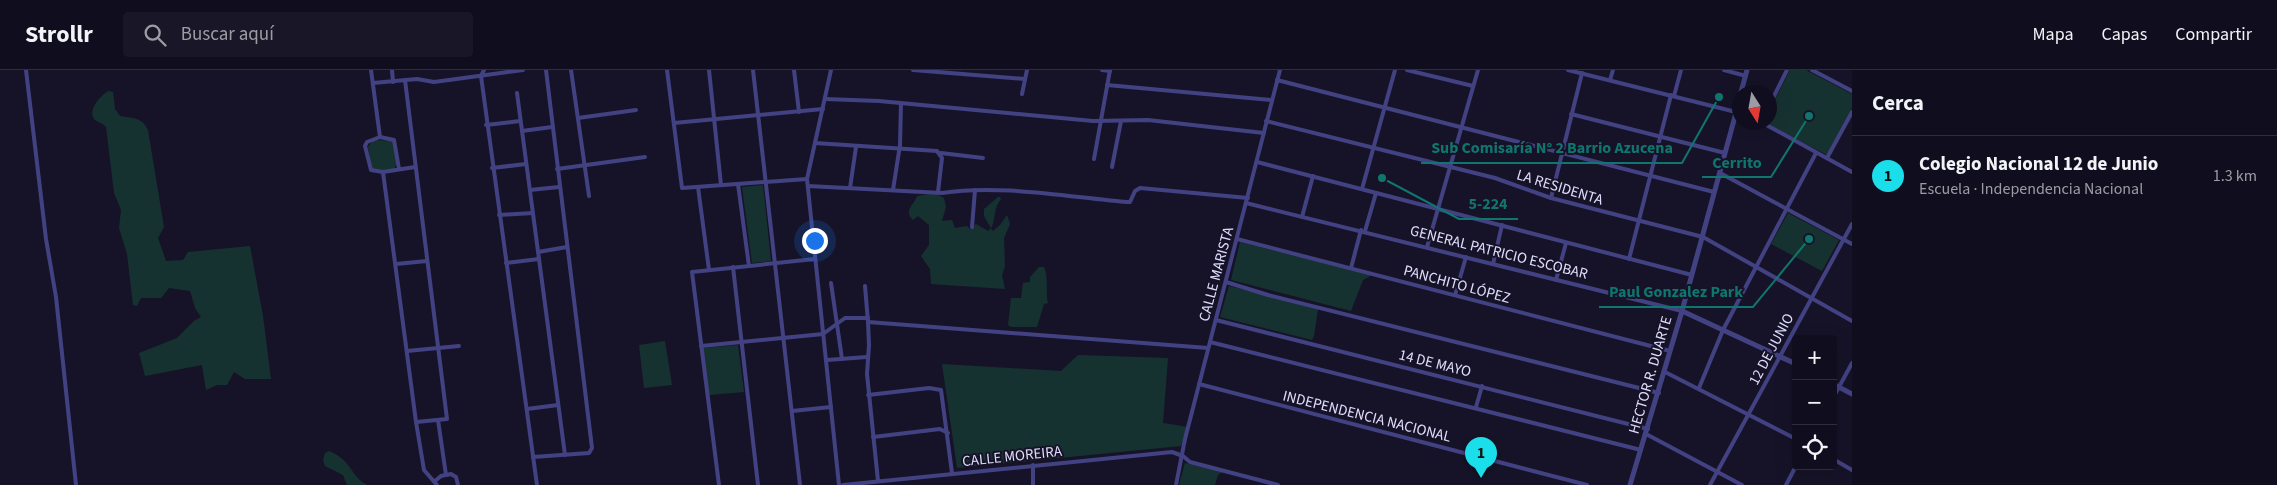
<!DOCTYPE html>
<html lang="es">
<meta charset="utf-8">
<style>
:root{--surface:#100e1e;--page:#191727;--text:#f1f3f6;--muted:#9c9ca4;--line:#302e3c;--accent:#1bdeeb}
body{margin:0;font-family:"Source Sans 3",sans-serif;background:var(--page);color:var(--text)}
.controls{position:absolute;right:15px;bottom:15px;display:grid;overflow:hidden;border-radius:5px;box-shadow:0 5px 20px #0002}
.controls button{width:45px;height:45px;display:grid;place-items:center;padding:0;border:0;border-bottom:1px solid var(--line);background:var(--surface);color:var(--text);font:25px sans-serif}
.compass{position:absolute;left:1732px;top:15px;width:45px;height:45px;border-radius:50%;background:var(--surface);box-shadow:0 5px 20px #0002;rotate:169deg}
.you{position:absolute;left:814px;top:170px;width:18px;height:18px;margin:-12px;border:4px solid #fff;border-radius:50%;background:#1a73e8;box-shadow:0 0 0 8px #1a73e833}
.badge{display:grid;place-items:center;width:32px;height:32px;border-radius:50%;background:var(--accent);color:#111;font-size:16px;font-weight:700}
.pin{position:absolute;translate:-50% -41px;filter:drop-shadow(0 1px 2px #0008)}
.pin::after{content:'';position:absolute;top:26px;width:18px;height:15px;background:inherit;clip-path:polygon(0 0,100% 0,50% 100%)}
.list{margin:0;padding:0;list-style:none}
h2{display:flex;justify-content:space-between;align-items:center;height:65px;margin:0;padding:0 20px;font-size:21px}
h2 small{font-size:16px;font-weight:400;color:var(--muted)}
.list li{display:grid;grid-template-columns:32px 1fr auto;gap:15px;align-items:center;box-sizing:border-box;height:80px;padding:0 20px;border-top:1px solid var(--line)}
.list b{display:block;font-size:19px;white-space:nowrap}
.list p{margin:0;font-size:16px;white-space:nowrap;color:var(--muted)}
.list em{font-size:16px;font-style:normal;color:var(--muted)}
.icon{flex:none;width:28px;height:28px;fill:none;stroke:currentColor;stroke-width:2;stroke-linecap:round;stroke-linejoin:round}
.map{position:relative;flex:none;width:1852px;height:415px;overflow:hidden}
header{display:flex;align-items:center;gap:30px;box-sizing:border-box;height:70px;padding:0 25px;background:var(--surface);border-bottom:1px solid var(--line)}
header strong{font-size:24px}
nav{display:flex;gap:28px;margin-inline-start:auto;font-size:18px}
.search{width:350px;height:45px;background:var(--page);display:flex;align-items:center;gap:12px;box-sizing:border-box;padding:0 18px;border-radius:5px;color:var(--muted);font-size:19px}
main{display:flex}
aside{flex:1;background:var(--surface)}
.map>svg:first-child{display:block}
.green{fill:#163230}
.lines{fill:none;stroke-linecap:round;stroke-linejoin:round}
.minor{stroke:#424283;stroke-width:4}
.tertiary{stroke:#424283;stroke-width:5}
.labels{text-anchor:middle;stroke-width:4;stroke-linejoin:round;paint-order:stroke}
.street-label{font-size:15px;fill:#e0ddfc;stroke:#161328}
.leader{fill:none;stroke:#0f766e;stroke-width:2}
.callout-dot{fill:#0f766e;stroke:#161328;stroke-width:2}
.callout-label{font-size:16px;text-anchor:middle;font-weight:bold;fill:#0f766e;stroke:#161328;stroke-width:4;stroke-linejoin:round;paint-order:stroke}
</style>
<header>
<strong>Strollr</strong>
<div class="search"><svg class="icon" aria-label="search" viewBox="0 0 24 24"><circle cx="10" cy="10" r="6"/><path d="M15 15l6 6"/></svg>Buscar aquí</div>
<nav><a>Mapa</a><a>Capas</a><a>Compartir</a></nav>
</header>
<main>
<div class="map">
<svg width="1852" height="415" viewBox="0 0 1852 415">
<rect width="100%" height="100%" fill="#161328"/>
<g class="green">
<path d="M 1790,0 L 1806,0 L 1852,24 L 1852,38 L 1827,85 L 1765,53 L 1770,52 L 1770,39 Z"/>
<path d="M 108,21 L 113,22 L 115,39 L 120,46 C 132,48 142,47 148,60 L 164,157 L 158,168 L 166,191 L 183,190 L 188,182 L 250,176 L 263,246 L 271,309 L 245,309 L 234,302 L 227,315 L 217,315 L 206,320 L 202,295 L 145,306 L 139,283 L 177,268 L 194,251 L 201,247 L 195,238 L 190,221 L 169,218 L 161,228 L 141,228 L 137,236 L 133,235 L 127,184 L 119,158 L 121,140 L 114,123 L 106,57 C 103,53 99,53 95,50 C 86,40 101,26 108,21 Z"/>
<path d="M 373,70 L 393,71 L 397,94 L 394,99 L 375,101 L 371,97 L 368,77 Z"/>
<path d="M 763,115 L 771,191 L 752,193 L 742,117 Z"/>
<path d="M 935,123 L 944,128 L 946,137 L 942,151 L 952,150 L 955,158 L 967,156 L 970,159 L 976,154 L 988,161 L 991,158 L 984,146 L 984,139 L 998,127 L 1000,127 L 1001,129 C 993,138 996,149 991,159 L 993,161 L 1000,155 L 1007,145 L 1010,154 L 1004,168 L 1005,196 L 1002,205 L 1005,219 L 931,214 L 930,199 L 921,186 L 929,175 L 929,155 L 918,146 L 913,150 C 903,141 914,135 917,126 Z"/>
<path d="M 1788,143 L 1839,170 L 1822,201 L 1771,174 Z"/>
<path d="M 1240,172 L 1372,205 L 1363,210 L 1351,241 L 1231,210 Z"/>
<path d="M 1039,197 L 1044,197 C 1049,208 1045,222 1048,233 L 1044,234 L 1037,257 L 1011,257 L 1008,255 L 1011,228 L 1021,228 L 1023,213 L 1030,212 L 1030,207 Z"/>
<path d="M 1229,216 L 1318,239 L 1314,266 L 1312,270 L 1220,247 Z"/>
<path d="M 665,271 L 672,315 L 644,318 L 639,275 Z"/>
<path d="M 738,275 L 744,322 L 709,325 L 703,278 Z"/>
<path d="M 1078,285 L 1168,288 L 1163,353 L 1188,357 L 1181,376 L 957,398 L 942,294 L 1061,301 Z"/>
<path d="M 329,381 C 352,390 350,406 367,415 L 347,415 L 343,405 L 325,396 L 323,390 L 325,383 Z"/>
<path d="M 1185,393 L 1222,402 L 1218,405 L 1215,415 L 1179,415 Z"/>
</g>
<g class="lines">
<g class="minor">
<path d="M 26,0 L 46,169 L 56,227 L 76,415"/>
<path d="M 371,0 L 380,67"/>
<path d="M 392,0 L 393,12"/>
<path d="M 484,0 L 481,6 L 537,415"/>
<path d="M 571,0 L 589,126"/>
<path d="M 667,0 L 682,118 L 807,109"/>
<path d="M 709,0 L 721,115"/>
<path d="M 753,0 L 800,415"/>
<path d="M 794,0 L 799,42"/>
<path d="M 831,0 L 807,109 L 839,415"/>
<path d="M 913,0 L 1025,9"/>
<path d="M 1102,0 L 1110,1"/>
<path d="M 1407,0 L 1473,16"/>
<path d="M 1568,0 L 1740,43"/>
<path d="M 1724,0 L 1746,6"/>
<path d="M 1812,0 L 1852,21"/>
<path d="M 405,10 L 447,349 L 416,352"/>
<path d="M 1277,10 L 1714,122"/>
<path d="M 1610,10 L 1613,0"/>
<path d="M 373,13 L 417,9 L 434,12 L 523,0"/>
<path d="M 1107,15 L 1271,30"/>
<path d="M 517,23 L 565,385"/>
<path d="M 1022,24 L 1027,0"/>
<path d="M 1674,26 L 1681,0"/>
<path d="M 825,29 L 879,31 L 1093,51 L 1148,50 L 1264,63"/>
<path d="M 1770,34 L 1787,0"/>
<path d="M 1571,44 L 1725,83"/>
<path d="M 578,48 L 636,40"/>
<path d="M 1266,51 L 1495,108 L 1551,128 L 1703,167 L 1852,251"/>
<path d="M 1761,52 L 1852,102"/>
<path d="M 674,53 L 823,39"/>
<path d="M 486,55 L 520,51"/>
<path d="M 522,61 L 552,57"/>
<path d="M 815,73 L 937,81 L 942,88 L 938,122"/>
<path d="M 941,83 L 983,88"/>
<path d="M 1827,88 L 1852,42"/>
<path d="M 1094,89 L 1110,0"/>
<path d="M 1257,92 L 1692,205"/>
<path d="M 1112,97 L 1121,51"/>
<path d="M 492,98 L 526,94"/>
<path d="M 399,99 L 394,70 L 380,67 L 367,72 L 365,76 L 371,100 L 383,102 L 415,97"/>
<path d="M 557,99 L 645,87"/>
<path d="M 383,102 L 416,352 L 424,400 L 437,415"/>
<path d="M 1720,103 L 1852,174"/>
<path d="M 738,114 L 749,196"/>
<path d="M 808,116 L 942,123 C 1000,114 1068,127 1127,132 L 1130,132 L 1135,121 L 1140,118 L 1248,128"/>
<path d="M 698,117 L 709,200"/>
<path d="M 850,118 L 856,77"/>
<path d="M 1362,119 L 1395,0"/>
<path d="M 530,120 L 559,117"/>
<path d="M 893,120 L 900,75 L 901,33"/>
<path d="M 1551,128 L 1582,3"/>
<path d="M 1246,133 L 1682,241"/>
<path d="M 499,145 L 533,143"/>
<path d="M 1302,147 L 1313,106"/>
<path d="M 972,157 L 975,120"/>
<path d="M 1365,161 L 1376,123"/>
<path d="M 1237,169 L 1670,281"/>
<path d="M 1427,177 L 1478,0"/>
<path d="M 538,182 L 567,177"/>
<path d="M 1629,189 L 1671,25"/>
<path d="M 506,193 L 539,189"/>
<path d="M 396,194 L 427,191"/>
<path d="M 1493,194 L 1502,155"/>
<path d="M 733,197 L 758,415"/>
<path d="M 1351,198 L 1361,160"/>
<path d="M 1556,210 L 1566,173"/>
<path d="M 1226,212 L 1268,225 L 1659,323"/>
<path d="M 831,213 L 842,289"/>
<path d="M 865,216 L 868,252 L 1208,278"/>
<path d="M 1455,225 L 1466,187"/>
<path d="M 1216,250 L 1648,359"/>
<path d="M 868,252 L 869,275 L 867,304 L 878,411"/>
<path d="M 1210,272 L 1641,380"/>
<path d="M 701,276 L 823,264 L 845,248 L 868,248"/>
<path d="M 407,281 L 459,276"/>
<path d="M 827,290 L 867,287"/>
<path d="M 1665,302 L 1796,369"/>
<path d="M 1199,314 L 1587,415"/>
<path d="M 1699,318 L 1723,260 L 1816,83"/>
<path d="M 868,325 L 929,318 L 941,320 L 952,403"/>
<path d="M 1833,328 L 1852,293"/>
<path d="M 1476,337 L 1482,316"/>
<path d="M 527,339 L 558,335"/>
<path d="M 792,341 L 831,337"/>
<path d="M 438,350 L 446,405"/>
<path d="M 1646,364 L 1742,415"/>
<path d="M 873,367 L 940,359 L 948,363"/>
<path d="M 533,387 L 589,383 L 592,378 L 546,0"/>
<path d="M 1833,389 L 1852,400"/>
<path d="M 1033,395 L 1033,415"/>
<path d="M 435,411 L 441,406 L 451,404 L 456,407 L 458,415"/>
<path d="M 719,415 L 692,202 L 815,189"/>
<path d="M 843,415 L 1172,382 L 1183,386 L 1190,392 L 1278,415"/>
<path d="M 1176,415 L 1185,369 L 1280,0"/>
<path d="M 1710,415 L 1852,154"/>
<path d="M 1786,415 L 1796,396"/>
</g>
<g class="tertiary">
<path d="M 1741,22 L 1747,0"/>
<path d="M 1682,241 L 1796,294"/>
<path d="M 1833,314 L 1852,324"/>
<path d="M 1630,415 L 1682,241 L 1740,28"/>
</g>
</g>
<g class="labels">
<g class="street-label">
<text transform="translate(1560 117) rotate(17)" y="5">LA RESIDENTA</text>
<text transform="translate(1499 182) rotate(14)" y="5">GENERAL PATRICIO ESCOBAR</text>
<text transform="translate(1216 204) rotate(-75)" y="5">CALLE MARISTA</text>
<text transform="translate(1457 214) rotate(15)" y="5">PANCHITO LÓPEZ</text>
<text transform="translate(1771 279) rotate(-62)" y="5">12 DE JUNIO</text>
<text transform="translate(1435 293) rotate(14)" y="5">14 DE MAYO</text>
<text transform="translate(1650 305) rotate(-74)" y="5">HECTOR R. DUARTE</text>
<text transform="translate(1367 346) rotate(14)" y="5">INDEPENDENCIA NACIONAL</text>
<text transform="translate(1012 386) rotate(-6)" y="5">CALLE MOREIRA</text>
</g>
</g>
<path class="leader" d="M1719 27L1682 93H1421M1809 46L1771 107H1702M1382 108L1459 149H1518M1809 169L1753 237H1599"/>
<g class="callout-dot">
<circle cx="1719" cy="27" r="5"/>
<circle cx="1809" cy="46" r="5"/>
<circle cx="1382" cy="108" r="5"/>
<circle cx="1809" cy="169" r="5"/>
</g>
<g class="callout-label">
<text x="1552" y="83">Sub Comisaría N° 2 Barrio Azucena</text>
<text x="1737" y="98">Cerrito</text>
<text x="1488" y="139">5-224</text>
<text x="1676" y="227">Paul Gonzalez Park</text>
</g>
</svg>
<div class="controls">
<button>+</button>
<button>−</button>
<button><svg class="icon" aria-label="locate" viewBox="0 0 24 24"><circle cx="12" cy="12" r="6"/><path d="M12 2v4M12 18v4M2 12h4M18 12h4"/></svg></button>
</div>
<svg class="compass" viewBox="-18 -18 36 36"><path d="M0-13l5 13h-10z" fill="#e53935"/><path d="M0 13l5-13h-10z" fill="#9c9ca4"/></svg>
<div class="you"></div>
<div class="pin badge" style="left:1481px;top:408px">1</div>
</div>
<aside>
<h2>Cerca<small></small></h2>
<ul class="list">
<li><span class="badge">1</span><div><b>Colegio Nacional 12 de Junio</b><p>Escuela · Independencia Nacional</p></div><em>1.3 km</em></li>
</ul>
</aside>
</main>
